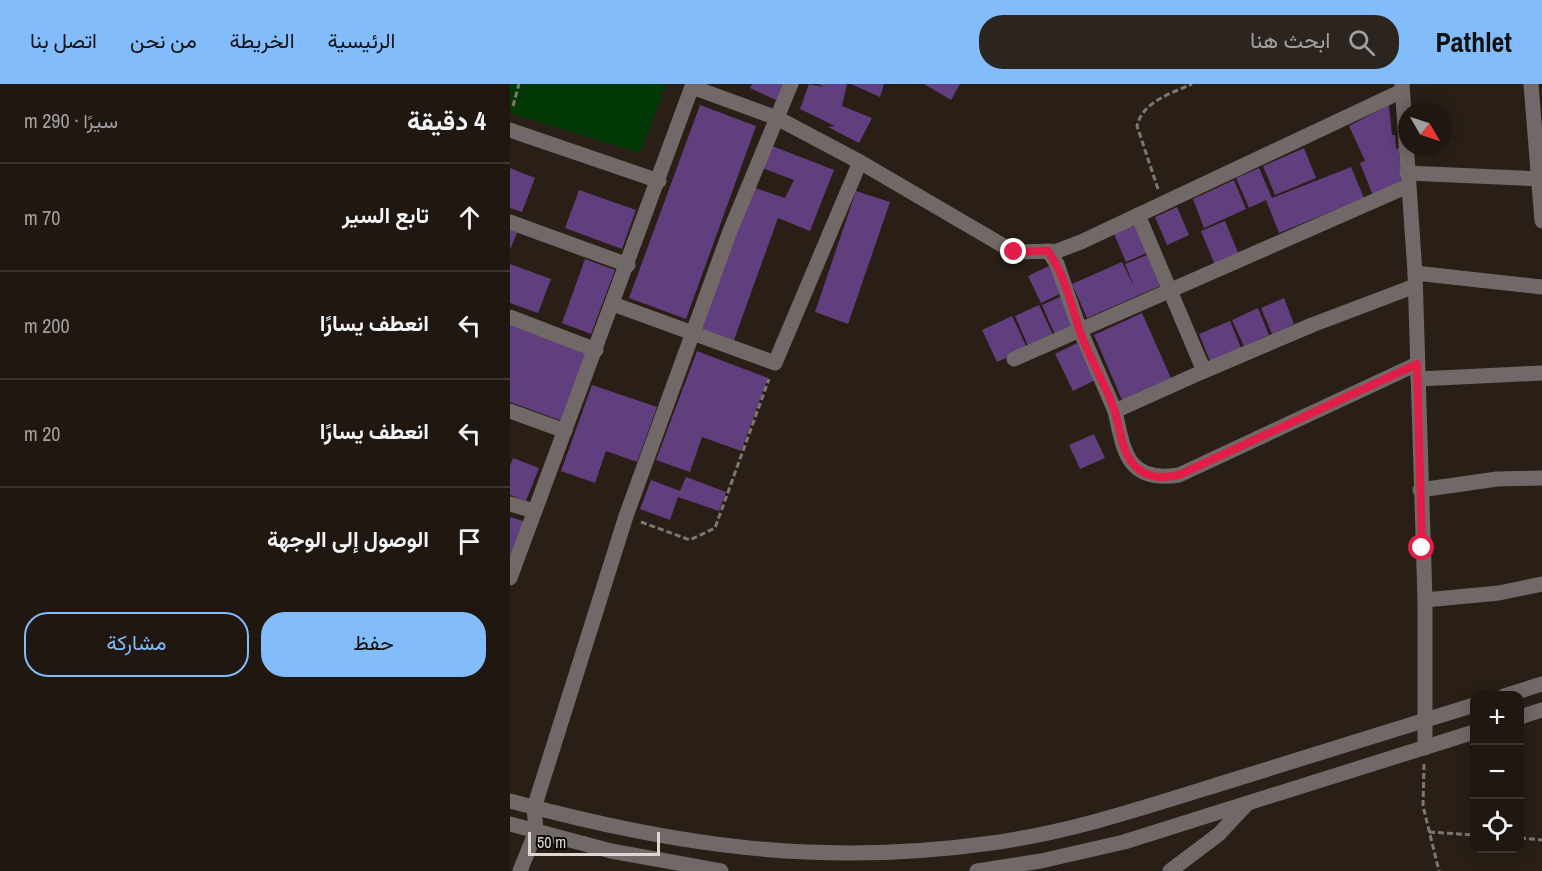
<!DOCTYPE html>
<html lang="ar">
<meta charset="utf-8">
<style>
:root{--surface:#1f1710;--page:#2c241e;--text:#f1f3f6;--muted:#a19f9f;--line:#3c3630;--accent:#83bcfb}
body{margin:0;font-family:"Archivo Narrow",Vazirmatn,sans-serif;background:var(--page);color:var(--text);direction:rtl}
.controls{position:absolute;right:18px;bottom:18px;display:grid;overflow:hidden;border-radius:12px;box-shadow:0 3px 15px #0003}
.controls button{width:54px;height:54px;display:grid;place-items:center;padding:0;border:0;border-bottom:2px solid var(--line);background:var(--surface);color:var(--text);font:30px sans-serif}
.compass{position:absolute;left:888px;top:18px;width:54px;height:54px;border-radius:50%;background:var(--surface);box-shadow:0 3px 15px #0003;rotate:129deg}
.scale{position:absolute;left:18px;bottom:15px;width:132px;box-sizing:border-box;padding-left:6px;border:3px solid #ded7d1;border-top:0;font-size:16px;line-height:21px;white-space:nowrap;color:#ded7d1;-webkit-text-stroke:4px #0e0a06;paint-order:stroke}
.stop{position:absolute;width:18px;height:18px;margin:-14px;border:4px solid #e11d48;border-radius:50%;background:#fff}
.stop.end{background:#e11d48;border-color:#fff;box-shadow:0 2px 6px #0008}
.list{margin:0;padding:0;list-style:none}
h2{display:flex;justify-content:space-between;align-items:center;height:78px;margin:0;padding:0 24px;font-size:26px}
h2 small{font-size:20px;font-weight:400;color:var(--muted)}
.list li{display:grid;grid-template-columns:39px 1fr auto;gap:18px;align-items:center;box-sizing:border-box;height:108px;padding:0 24px;border-top:2px solid var(--line)}
.list b{display:block;font-size:22px;white-space:nowrap}
.list em{font-size:20px;font-style:normal;color:var(--muted)}
.actions{display:flex;gap:12px;padding:18px 24px}
.actions a{flex:1;padding:14px 0;border:2px solid var(--accent);border-radius:24px;text-align:center;font-size:21px;color:var(--accent)}
.actions .main{background:var(--accent);color:#111}
.icon{flex:none;width:33px;height:33px;fill:none;stroke:currentColor;stroke-width:2;stroke-linecap:round;stroke-linejoin:round}
.map{position:relative;flex:none;width:1032px;height:787px;overflow:hidden;direction:ltr}
header{display:flex;align-items:center;gap:36px;box-sizing:border-box;height:84px;padding:0 30px;background:var(--accent);color:#111}
header strong{font-size:28px}
nav{display:flex;gap:33px;margin-inline-start:auto;font-size:21px}
.search{width:420px;height:54px;background:var(--page);display:flex;align-items:center;gap:15px;box-sizing:border-box;padding:0 21px;border-radius:24px;color:var(--muted);font-size:22px}
main{display:flex}
aside{flex:1;background:var(--surface)}
.map>svg:first-child{display:block}
.green{fill:#023806}
.building{fill:#613e7e}
.lines{fill:none;stroke-linecap:round;stroke-linejoin:round}
.path{stroke:#7f766f;stroke-width:3;stroke-dasharray:6 3;stroke-linecap:butt}
.minor{stroke:#716968;stroke-width:15}
.route{stroke:#e11d48;stroke-width:8}
</style>
<header>
<strong>Pathlet</strong>
<div class="search"><svg class="icon" aria-label="search" viewBox="0 0 24 24"><circle cx="10" cy="10" r="6"/><path d="M15 15l6 6"/></svg>ابحث هنا</div>
<nav><a>الرئيسية</a><a>الخريطة</a><a>من نحن</a><a>اتصل بنا</a></nav>
</header>
<main>
<div class="map">
<svg width="1032" height="787" viewBox="0 0 1032 787">
<rect width="100%" height="100%" fill="#291f16"/>
<path class="green" d="M 0,0 L 156,0 L 130,69 L 0,29 Z"/>
<g class="building">
<path d="M 242,0 L 274,0 L 268,17 L 240,4 Z"/>
<path d="M 299,0 L 314,3 L 308,0 L 337,0 L 332,22 L 362,34 L 349,59 L 318,43 L 325,42 L 290,25 Z"/>
<path d="M 341,0 L 374,0 L 370,13 Z"/>
<path d="M 414,0 L 450,0 L 441,16 Z"/>
<path d="M 190,21 L 246,42 L 176,235 L 119,214 Z"/>
<path d="M 879,21 L 882,51 L 885,51 L 886,65 L 889,64 L 891,100 L 863,112 L 850,79 L 855,77 L 839,42 Z"/>
<path d="M 257,60 L 324,86 L 300,147 L 268,134 L 224,256 L 192,245 L 242,103 L 275,114 L 284,96 L 249,83 Z"/>
<path d="M 794,64 L 806,94 L 765,111 L 753,82 Z"/>
<path d="M 841,83 L 854,114 L 769,149 L 756,116 L 739,124 L 726,94 L 749,84 L 762,114 Z"/>
<path d="M 0,84 L 25,94 L 12,128 L 0,124 Z"/>
<path d="M 724,96 L 736,125 L 694,144 L 683,115 Z"/>
<path d="M 69,106 L 126,126 L 112,165 L 55,144 Z"/>
<path d="M 346,107 L 380,118 L 338,240 L 305,228 Z"/>
<path d="M 667,123 L 679,151 L 657,161 L 645,133 Z"/>
<path d="M 715,137 L 729,171 L 705,181 L 691,147 Z"/>
<path d="M 625,140 L 641,167 L 616,178 L 604,150 Z"/>
<path d="M 0,144 L 8,146 L 0,166 Z"/>
<path d="M 637,171 L 650,202 L 577,234 L 562,200 L 612,178 L 625,204 L 615,180 Z"/>
<path d="M 75,175 L 105,186 L 81,250 L 52,239 Z"/>
<path d="M 0,180 L 41,195 L 28,229 L 0,219 Z"/>
<path d="M 541,181 L 556,207 L 531,219 L 518,192 Z"/>
<path d="M 552,212 L 566,241 L 545,251 L 532,221 Z"/>
<path d="M 774,214 L 784,240 L 762,250 L 751,224 Z"/>
<path d="M 529,221 L 544,253 L 519,264 L 505,232 Z"/>
<path d="M 748,224 L 759,251 L 734,262 L 722,236 Z"/>
<path d="M 632,229 L 661,294 L 612,316 L 584,251 Z"/>
<path d="M 502,232 L 517,264 L 487,278 L 472,246 Z"/>
<path d="M 720,237 L 731,264 L 700,277 L 689,250 Z"/>
<path d="M 0,240 L 78,268 L 52,337 L 0,318 Z"/>
<path d="M 567,259 L 587,295 L 563,307 L 545,270 Z"/>
<path d="M 187,267 L 258,294 L 231,367 L 192,353 L 180,388 L 146,376 Z"/>
<path d="M 82,301 L 147,323 L 127,378 L 96,367 L 85,399 L 51,387 Z"/>
<path d="M 584,350 L 595,374 L 570,385 L 559,361 Z"/>
<path d="M 3,374 L 29,384 L 16,417 L 0,411 L 0,382 Z"/>
<path d="M 176,393 L 216,408 L 209,427 L 168,413 L 160,436 L 130,425 L 141,396 L 170,407 Z"/>
<path d="M 0,433 L 16,438 L 0,474 Z"/>
</g>
<g class="lines">
<g class="path">
<path d="M 3,22 L 9,0"/>
<path d="M 648,105 L 627,42 C 632,18 662,9 682,0"/>
<path d="M 131,438 L 180,456 L 205,444 L 259,295"/>
<path d="M 914,680 L 913,722 L 929,787"/>
<path d="M 919,748 L 964,751"/>
<path d="M 1010,754 L 1032,756"/>
</g>
<g class="minor">
<path d="M 892,0 L 905,189 L 915,516 L 915,664"/>
<path d="M 1021,0 L 1032,137"/>
<path d="M 182,3 L 267,34 L 350,78 L 504,168 L 547,167 L 571,158 L 892,7"/>
<path d="M 0,46 L 149,97"/>
<path d="M 897,89 L 1032,95"/>
<path d="M 628,131 L 694,287 L 802,241 L 905,202"/>
<path d="M 0,138 L 118,181"/>
<path d="M 538,167 L 547,180 L 570,246 L 605,327"/>
<path d="M 905,189 L 1032,203"/>
<path d="M 103,220 L 265,279 L 350,78"/>
<path d="M 0,233 L 86,266"/>
<path d="M 504,275 L 898,102"/>
<path d="M 694,287 L 605,327 C 614,368 617,399 669,391 L 907,280"/>
<path d="M 908,295 L 1032,289"/>
<path d="M 0,327 L 55,347"/>
<path d="M 910,406 L 987,395 L 1032,394"/>
<path d="M 0,420 L 24,427"/>
<path d="M 0,494 L 183,0"/>
<path d="M 915,516 L 989,509 L 1032,500"/>
<path d="M 994,612 L 1032,600"/>
<path d="M 1010,633 L 1032,626"/>
<path d="M 0,717 C 166,762 310,783 482,759 C 561,748 636,723 713,699 C 797,673 881,647 964,621"/>
<path d="M 0,740 L 101,767 L 211,787"/>
<path d="M 10,787 L 26,747 L 24,724 L 116,432 L 220,147 L 281,0"/>
<path d="M 467,787 L 531,777 L 614,758 L 964,648"/>
<path d="M 660,787 L 709,750 L 737,720"/>
</g>
</g>
<g class="lines">
<path class="route" d="M 504,168 L 538,167 C 555,192 561,220 570,248 C 580,275 596,301 605,328 C 611,348 611,368 626,383 C 639,395 653,394 669,391 L 907,280 L 912,464"/>
</g>
</svg>
<div class="controls">
<button>+</button>
<button>−</button>
<button><svg class="icon" aria-label="locate" viewBox="0 0 24 24"><circle cx="12" cy="12" r="6"/><path d="M12 2v4M12 18v4M2 12h4M18 12h4"/></svg></button>
</div>
<svg class="compass" viewBox="-18 -18 36 36"><path d="M0-13l5 13h-10z" fill="#e53935"/><path d="M0 13l5-13h-10z" fill="#a19f9f"/></svg>
<div class="scale">50 m</div>
<div class="stop" style="left:912px;top:464px"></div>
<div class="stop end" style="left:504px;top:168px"></div>
</div>
<aside>
<h2>4 دقيقة<small>سيرًا · 290 m</small></h2>
<ul class="list">
<li><svg class="icon" aria-label="ahead" viewBox="0 0 24 24"><path d="M12 20V5M6 11l6-6 6 6"/></svg><div><b>تابع السير</b></div><em>70 m</em></li>
<li><svg class="icon" aria-label="left" viewBox="0 0 24 24"><path d="M17 20v-9H6M10 6l-5 5 5 5"/></svg><div><b>انعطف يسارًا</b></div><em>200 m</em></li>
<li><svg class="icon" aria-label="left" viewBox="0 0 24 24"><path d="M17 20v-9H6M10 6l-5 5 5 5"/></svg><div><b>انعطف يسارًا</b></div><em>20 m</em></li>
<li><svg class="icon" aria-label="arrive" viewBox="0 0 24 24"><path d="M6 21V4h12l-3 4 3 4H6"/></svg><div><b>الوصول إلى الوجهة</b></div></li>
</ul>
<div class="actions"><a class="main">حفظ</a><a>مشاركة</a></div>
</aside>
</main>
